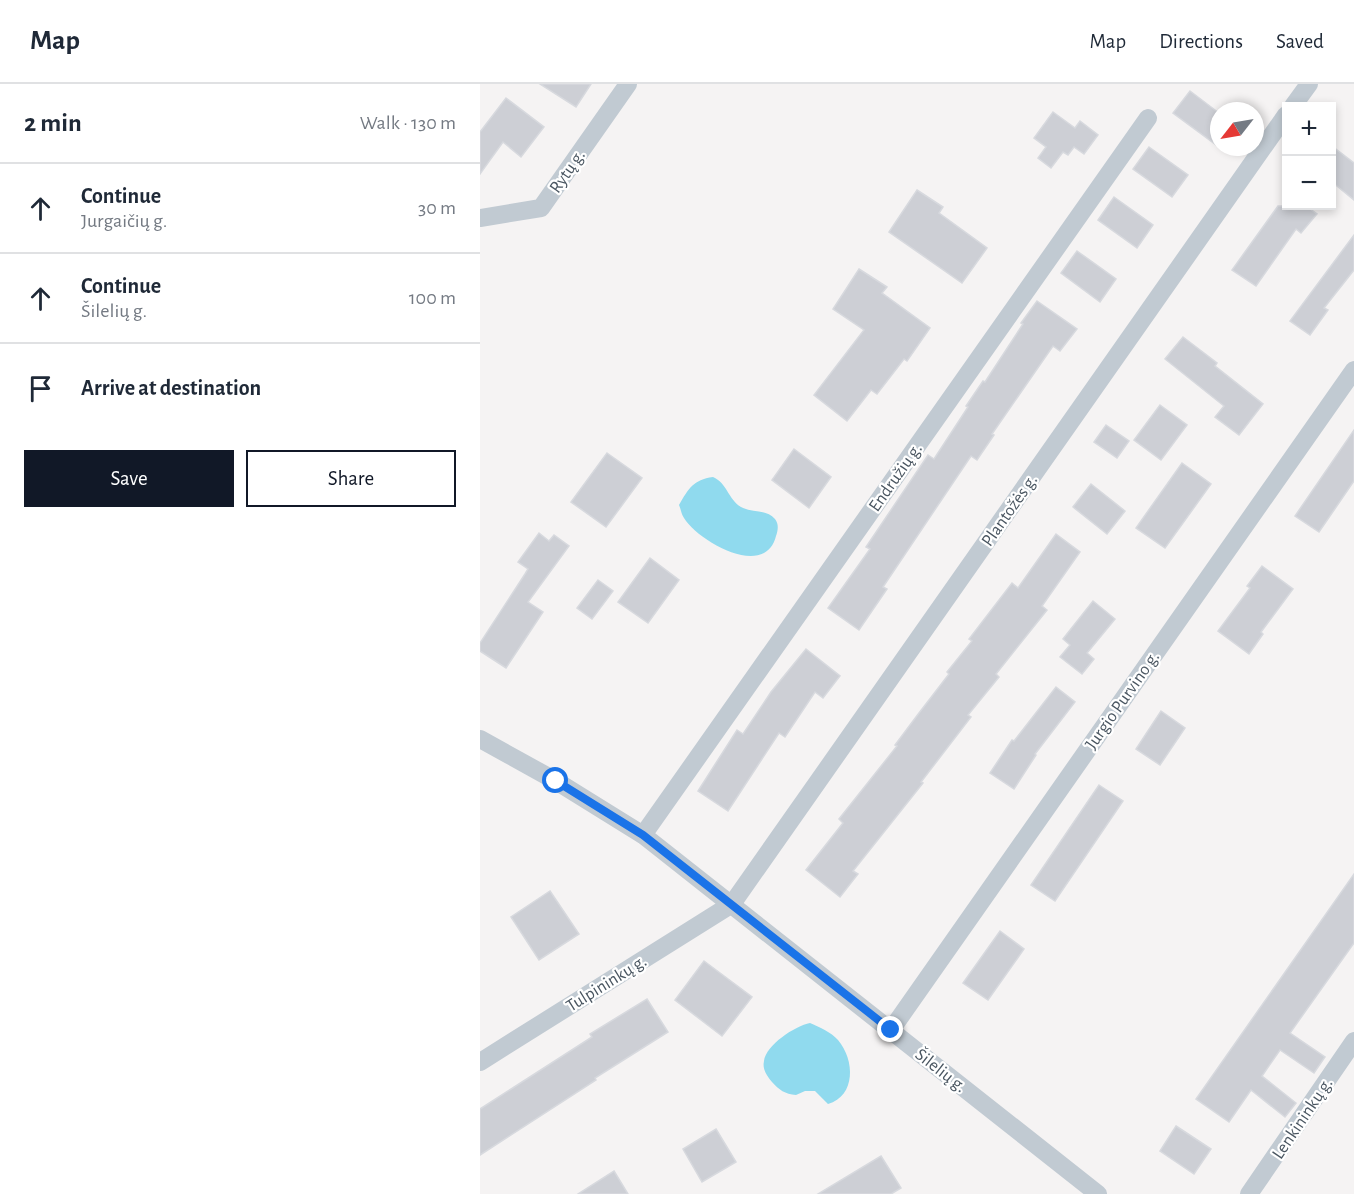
<!DOCTYPE html>
<meta charset="utf-8">
<style>
:root{--surface:#fff;--page:#f2f2f3;--text:#1f2937;--muted:#747a83;--line:#e0e1e3;--accent:#111827}
body{margin:0;font-family:"Alegreya Sans",sans-serif;background:var(--page);color:var(--text)}
.controls{position:absolute;right:18px;top:18px;display:grid;overflow:hidden;border-radius:0px;box-shadow:0 3px 9px #0003}
.controls button{width:54px;height:54px;display:grid;place-items:center;padding:0;border:0;border-bottom:2px solid var(--line);background:var(--surface);color:var(--text);font:30px sans-serif}
.compass{position:absolute;left:730px;top:18px;width:54px;height:54px;border-radius:50%;background:var(--surface);box-shadow:0 3px 9px #0003;rotate:239deg}
.stop{position:absolute;width:18px;height:18px;margin:-14px;border:4px solid #1a73e8;border-radius:50%;background:#fff}
.stop.end{background:#1a73e8;border-color:#fff;box-shadow:0 2px 6px #0008}
.list{margin:0;padding:0;list-style:none}
h2{display:flex;justify-content:space-between;align-items:center;height:78px;margin:0;padding:0 24px;font-size:26px}
h2 small{font-size:20px;font-weight:400;color:var(--muted)}
.list li{display:grid;grid-template-columns:39px 1fr auto;gap:18px;align-items:center;box-sizing:border-box;height:90px;padding:0 24px;border-top:2px solid var(--line)}
.list b{display:block;font-size:22px;white-space:nowrap}
.list p{margin:0;font-size:20px;white-space:nowrap;color:var(--muted)}
.list em{font-size:20px;font-style:normal;color:var(--muted)}
.actions{display:flex;gap:12px;padding:18px 24px}
.actions a{flex:1;padding:14px 0;border:2px solid var(--accent);border-radius:0px;text-align:center;font-size:21px;color:var(--accent)}
.actions .main{background:var(--accent);color:#fff}
.icon{flex:none;width:33px;height:33px;fill:none;stroke:currentColor;stroke-width:2;stroke-linecap:round;stroke-linejoin:round}
.map{position:relative;flex:none;width:874px;height:1110px;overflow:hidden}
header{display:flex;align-items:center;gap:36px;box-sizing:border-box;height:84px;padding:0 30px;background:var(--surface);border-bottom:2px solid var(--line)}
header strong{font-size:28px}
nav{display:flex;gap:33px;margin-inline-start:auto;font-size:21px}
main{display:flex}
aside{flex:1;background:var(--surface)}
.map>svg:first-child{display:block}
.water{fill:#90daee}
.building{fill:#cdcfd5;stroke:#d7d9de;stroke-width:1.5}
.lines{fill:none;stroke-linecap:round;stroke-linejoin:round}
.minor{stroke:#c1cad2;stroke-width:18}
.route{stroke:#1a73e8;stroke-width:8}
.labels{text-anchor:middle;stroke-width:4.5;stroke-linejoin:round;paint-order:stroke}
.street-label{font-size:18px;fill:#4a5661;stroke:#fff}
</style>
<header>
<strong>Map</strong>
<nav><a>Map</a><a>Directions</a><a>Saved</a></nav>
</header>
<main>
<aside>
<h2>2 min<small>Walk · 130 m</small></h2>
<ul class="list">
<li><svg class="icon" aria-label="ahead" viewBox="0 0 24 24"><path d="M12 20V5M6 11l6-6 6 6"/></svg><div><b>Continue</b><p>Jurgaičių g.</p></div><em>30 m</em></li>
<li><svg class="icon" aria-label="ahead" viewBox="0 0 24 24"><path d="M12 20V5M6 11l6-6 6 6"/></svg><div><b>Continue</b><p>Šilelių g.</p></div><em>100 m</em></li>
<li><svg class="icon" aria-label="arrive" viewBox="0 0 24 24"><path d="M6 21V4h12l-3 4 3 4H6"/></svg><div><b>Arrive at destination</b></div></li>
</ul>
<div class="actions"><a class="main">Save</a><a>Share</a></div>
</aside>
<div class="map">
<svg width="874" height="1110" viewBox="0 0 874 1110">
<rect width="100%" height="100%" fill="#f5f3f3"/>
<g class="water">
<path d="M 233,393 C 247,399 248,415 261,423 C 272,429 286,425 295,435 C 299,440 298,446 296,452 C 285,496 218,457 204,434 C 201,430 201,425 199,421 C 209,404 213,396 233,393 Z"/>
<path d="M 330,939 C 339,943 351,948 358,956 C 375,976 376,1012 348,1020 L 335,1007 L 325,1007 L 316,1011 C 305,1010 299,1006 292,998 C 287,992 282,985 284,977 C 286,961 315,942 330,939 Z"/>
</g>
<g class="building">
<path d="M 60,0 L 111,0 L 96,23 Z"/>
<path d="M 710,7 L 739,29 L 739,63 L 693,29 Z"/>
<path d="M 26,14 L 64,43 L 41,73 L 23,58 L 0,90 L 0,48 Z"/>
<path d="M 573,28 L 595,44 L 600,37 L 618,51 L 604,70 L 594,63 L 588,71 L 583,68 L 571,84 L 558,74 L 566,63 L 554,54 Z"/>
<path d="M 852,62 L 874,79 L 874,116 L 852,98 Z"/>
<path d="M 669,63 L 708,91 L 692,113 L 653,85 Z"/>
<path d="M 437,106 L 463,123 L 459,129 L 507,164 L 482,199 L 409,148 Z"/>
<path d="M 634,113 L 673,141 L 657,164 L 618,136 Z"/>
<path d="M 798,122 L 826,122 L 837,130 L 821,149 L 816,145 L 776,202 L 752,186 Z"/>
<path d="M 874,151 L 874,186 L 844,224 L 848,226 L 830,251 L 810,237 Z"/>
<path d="M 597,167 L 636,195 L 620,218 L 581,189 Z"/>
<path d="M 379,185 L 407,203 L 402,209 L 450,244 L 427,277 L 424,275 L 397,310 L 391,306 L 367,337 L 334,311 L 384,246 L 353,225 Z"/>
<path d="M 557,217 L 597,245 L 580,267 L 573,262 L 512,350 L 514,351 L 497,376 L 491,372 L 403,503 L 407,505 L 379,546 L 348,524 L 390,465 L 386,463 L 448,371 L 454,375 L 488,323 L 486,322 L 503,297 L 505,298 L 543,240 L 541,239 Z"/>
<path d="M 703,253 L 737,279 L 735,282 L 783,320 L 759,351 L 735,333 L 744,322 L 685,275 Z"/>
<path d="M 680,321 L 707,341 L 681,376 L 654,356 Z"/>
<path d="M 626,341 L 649,357 L 637,374 L 614,358 Z"/>
<path d="M 874,346 L 874,397 L 839,448 L 815,432 Z"/>
<path d="M 314,365 L 351,393 L 329,424 L 292,396 Z"/>
<path d="M 127,369 L 162,394 L 126,443 L 91,418 Z"/>
<path d="M 702,379 L 731,400 L 685,464 L 656,444 Z"/>
<path d="M 611,400 L 645,427 L 627,450 L 593,423 Z"/>
<path d="M 59,449 L 69,457 L 74,451 L 89,462 L 48,518 L 63,528 L 26,584 L 0,567 L 0,559 L 45,490 L 48,485 L 38,478 Z"/>
<path d="M 576,450 L 600,468 L 562,522 L 567,526 L 516,590 L 519,593 L 488,631 L 491,633 L 441,698 L 443,699 L 373,787 L 378,790 L 360,813 L 326,786 L 363,739 L 359,735 L 417,662 L 415,661 L 439,629 L 469,590 L 467,588 L 492,557 L 489,555 L 532,499 L 538,504 Z"/>
<path d="M 170,474 L 199,496 L 168,539 L 138,518 Z"/>
<path d="M 782,482 L 813,505 L 781,548 L 783,550 L 769,570 L 738,547 L 770,504 L 767,502 Z"/>
<path d="M 118,496 L 133,507 L 112,535 L 97,524 Z"/>
<path d="M 613,517 L 635,535 L 607,569 L 614,575 L 602,590 L 580,573 L 590,561 L 583,555 Z"/>
<path d="M 326,565 L 360,592 L 343,614 L 335,608 L 305,653 L 299,649 L 248,727 L 218,707 L 257,646 L 263,650 L 291,608 Z"/>
<path d="M 576,603 L 595,618 L 555,670 L 556,671 L 534,705 L 510,689 L 532,656 L 534,657 Z"/>
<path d="M 681,627 L 705,644 L 680,681 L 656,665 Z"/>
<path d="M 619,701 L 643,717 L 575,817 L 551,801 Z"/>
<path d="M 874,790 L 874,859 L 810,949 L 845,973 L 834,989 L 800,966 L 782,992 L 816,1019 L 805,1033 L 771,1006 L 749,1038 L 716,1015 Z"/>
<path d="M 70,807 L 99,850 L 59,876 L 31,833 Z"/>
<path d="M 520,847 L 544,865 L 508,916 L 483,899 Z"/>
<path d="M 224,877 L 272,913 L 242,952 L 195,916 Z"/>
<path d="M 167,915 L 188,948 L 115,994 L 116,996 L 0,1071 L 0,1025 L 112,953 L 110,950 Z"/>
<path d="M 696,1042 L 731,1065 L 714,1090 L 680,1067 Z"/>
<path d="M 236,1045 L 256,1078 L 222,1098 L 203,1065 Z"/>
<path d="M 401,1072 L 421,1104 L 411,1110 L 338,1110 Z"/>
<path d="M 134,1087 L 148,1110 L 98,1110 Z"/>
</g>
<g class="lines">
<g class="minor">
<path d="M 813,22 L 829,0"/>
<path d="M 0,134 L 61,124 L 148,0"/>
<path d="M 0,655 L 76,697 L 163,751 L 618,1110"/>
<path d="M 163,751 L 668,34"/>
<path d="M 411,946 L 874,286"/>
<path d="M 0,978 L 252,820 L 806,31"/>
<path d="M 769,1110 L 874,957"/>
</g>
</g>
<g class="lines">
<path class="route" d="M 76,697 L 163,751 L 411,946"/>
</g>
<g class="labels">
<g class="street-label">
<text transform="translate(87 87) rotate(-55)" y="6">Rytų g.</text>
<text transform="translate(415 393) rotate(-55)" y="6">Endružių g.</text>
<text transform="translate(529 426) rotate(-55)" y="6">Plantožės g.</text>
<text transform="translate(642 616) rotate(-55)" y="6">Jurgio Purvino g.</text>
<text transform="translate(126 899) rotate(-32)" y="6">Tulpininkų g.</text>
<text transform="translate(461 986) rotate(38)" y="6">Šilelių g.</text>
<text transform="translate(822 1034) rotate(-56)" y="6">Lenkininkų g.</text>
</g>
</g>
</svg>
<div class="controls">
<button>+</button>
<button>−</button>
</div>
<svg class="compass" viewBox="-18 -18 36 36"><path d="M0-13l5 13h-10z" fill="#e53935"/><path d="M0 13l5-13h-10z" fill="#747a83"/></svg>
<div class="stop" style="left:76px;top:697px"></div>
<div class="stop end" style="left:411px;top:946px"></div>
</div>
</main>
